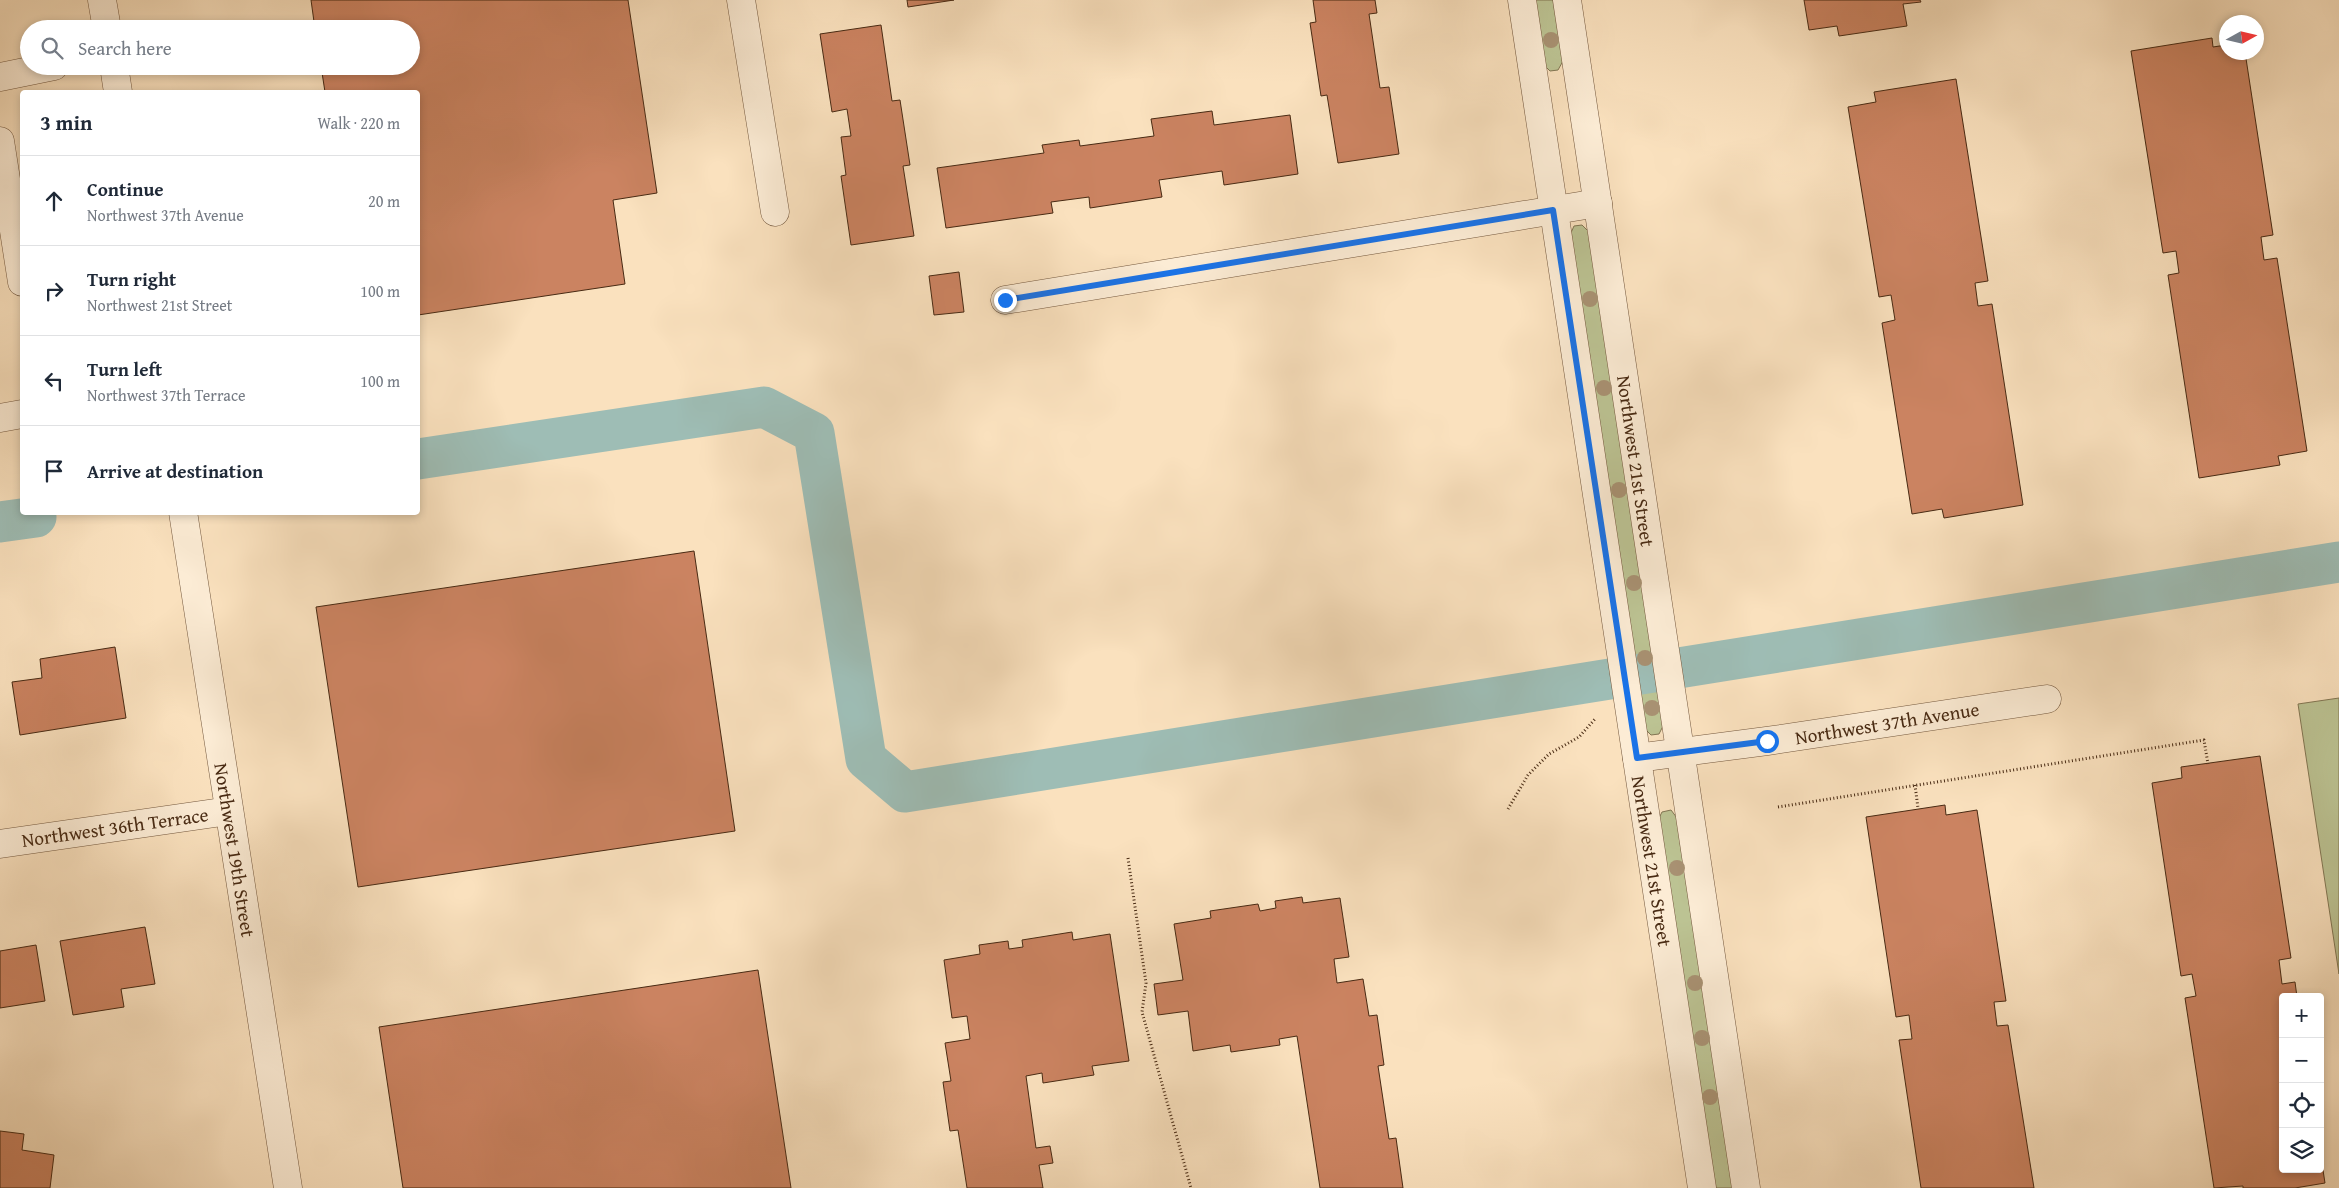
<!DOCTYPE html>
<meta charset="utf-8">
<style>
:root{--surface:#fff;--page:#f6f6f7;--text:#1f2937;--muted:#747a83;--line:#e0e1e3}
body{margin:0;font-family:"Gentium Book Plus",serif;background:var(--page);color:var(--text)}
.controls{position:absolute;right:15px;bottom:15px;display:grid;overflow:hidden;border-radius:5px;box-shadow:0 2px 8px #0003}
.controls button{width:45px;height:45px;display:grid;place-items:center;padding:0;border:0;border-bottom:1px solid var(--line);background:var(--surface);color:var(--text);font:25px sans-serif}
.compass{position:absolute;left:2219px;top:15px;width:45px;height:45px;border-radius:50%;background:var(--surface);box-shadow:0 2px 8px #0003;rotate:82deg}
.stop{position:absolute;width:15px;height:15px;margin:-11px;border:4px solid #1a73e8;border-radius:50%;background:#fff}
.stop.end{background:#1a73e8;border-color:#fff;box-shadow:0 1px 5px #0008}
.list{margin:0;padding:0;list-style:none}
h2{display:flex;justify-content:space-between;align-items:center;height:65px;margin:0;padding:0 20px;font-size:21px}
h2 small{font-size:16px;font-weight:400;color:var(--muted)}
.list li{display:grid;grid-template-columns:32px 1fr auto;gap:15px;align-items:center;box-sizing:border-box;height:90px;padding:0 20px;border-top:1px solid var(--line)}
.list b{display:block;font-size:19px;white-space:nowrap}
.list p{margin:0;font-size:16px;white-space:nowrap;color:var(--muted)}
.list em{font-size:16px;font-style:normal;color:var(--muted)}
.icon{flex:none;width:28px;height:28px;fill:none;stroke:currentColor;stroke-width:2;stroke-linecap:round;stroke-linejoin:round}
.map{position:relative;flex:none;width:2339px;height:1188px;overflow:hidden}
.search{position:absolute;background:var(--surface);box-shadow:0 2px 8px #0003;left:20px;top:20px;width:400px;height:55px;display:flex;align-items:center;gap:12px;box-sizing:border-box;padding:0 18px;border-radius:28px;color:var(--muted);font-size:19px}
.panel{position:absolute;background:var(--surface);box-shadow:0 2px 8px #0003;left:20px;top:90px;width:400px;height:425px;border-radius:5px}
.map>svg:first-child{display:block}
.green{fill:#bcc393;stroke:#827653}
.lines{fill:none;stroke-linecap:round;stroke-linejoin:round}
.canal{stroke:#9ebdb5;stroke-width:41}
.building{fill:#cb8361;stroke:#482a13}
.minor-casing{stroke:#74583e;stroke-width:29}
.path{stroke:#482a13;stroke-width:3;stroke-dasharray:1 2.5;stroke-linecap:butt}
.minor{stroke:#fcecd5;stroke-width:28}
.tree{fill:#a89172}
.route{stroke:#1a73e8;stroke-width:6}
.labels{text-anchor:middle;stroke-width:4;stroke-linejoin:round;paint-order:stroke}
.street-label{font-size:19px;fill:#482a13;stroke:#fcecd5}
</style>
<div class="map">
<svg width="2339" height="1188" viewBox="0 0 2339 1188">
<rect width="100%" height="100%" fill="#fae1be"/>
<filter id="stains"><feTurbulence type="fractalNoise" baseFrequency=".004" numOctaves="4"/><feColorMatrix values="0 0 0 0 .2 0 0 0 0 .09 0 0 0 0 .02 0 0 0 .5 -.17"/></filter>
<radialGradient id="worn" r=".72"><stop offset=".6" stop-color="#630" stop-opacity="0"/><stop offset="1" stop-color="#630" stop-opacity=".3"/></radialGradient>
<g class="green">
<path d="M 1534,0 L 1554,0 L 1563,61 L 1558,70 L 1550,71 L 1544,65 Z"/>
<path d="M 1582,225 L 1589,232 L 1663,726 L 1659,734 L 1651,735 L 1645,729 L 1570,235 L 1574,226 Z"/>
<path d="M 2339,698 L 2339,974 L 2298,704 Z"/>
<path d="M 1671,810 L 1677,818 L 1733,1188 L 1714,1188 L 1658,820 L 1662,812 Z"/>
</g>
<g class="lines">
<g class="canal">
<path d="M 418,459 L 764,407 L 814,433 L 866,759 L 905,792 L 2339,562"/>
<path d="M 0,522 L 36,517"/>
</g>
</g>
<g class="building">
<path d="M 311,0 L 628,0 L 657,193 L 613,200 L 625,284 L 418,315 L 418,92 L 325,92 L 321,66 L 411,66 L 411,29 L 315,29 Z"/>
<path d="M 907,0 L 954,0 L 908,7 Z"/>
<path d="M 1313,0 L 1375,0 L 1377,13 L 1369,14 L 1380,88 L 1389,87 L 1399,154 L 1338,163 L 1327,95 L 1321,96 L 1310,23 L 1316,22 Z"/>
<path d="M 1804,0 L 1920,0 L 1921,2 L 1903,4 L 1907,26 L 1839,36 L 1837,26 L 1809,30 Z"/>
<path d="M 881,25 L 892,101 L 900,100 L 910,165 L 903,166 L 914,236 L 851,245 L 841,176 L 846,175 L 841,137 L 851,136 L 847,109 L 832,112 L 820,34 Z"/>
<path d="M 2212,38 L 2213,47 L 2226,45 L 2226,52 L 2245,52 L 2273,235 L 2261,237 L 2264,260 L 2277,258 L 2307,451 L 2278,456 L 2280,465 L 2199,478 L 2168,275 L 2179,273 L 2176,251 L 2163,253 L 2131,51 Z"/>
<path d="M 1956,79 L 1988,281 L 1975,283 L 1978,306 L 1992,304 L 2023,505 L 1944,518 L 1942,509 L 1912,514 L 1882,323 L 1895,320 L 1891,295 L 1879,297 L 1848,107 L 1876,102 L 1874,92 Z"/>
<path d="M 1212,111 L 1214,125 L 1290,115 L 1298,174 L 1224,185 L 1222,171 L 1159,180 L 1162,197 L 1090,208 L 1089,197 L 1051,202 L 1053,213 L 946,228 L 937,168 L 1044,153 L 1042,145 L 1079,140 L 1080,146 L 1154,136 L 1151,119 Z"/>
<path d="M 959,272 L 964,312 L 934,315 L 929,276 Z"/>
<path d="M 694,551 L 735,831 L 358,887 L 316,607 Z"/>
<path d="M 115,647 L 126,718 L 20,735 L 12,682 L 42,678 L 40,659 Z"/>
<path d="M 2260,756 L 2291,958 L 2279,960 L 2282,984 L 2295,982 L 2297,997 L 2283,997 L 2283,1169 L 2320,1169 L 2320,1151 L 2325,1183 L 2295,1188 L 2243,1188 L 2243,1186 L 2214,1188 L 2185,998 L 2196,996 L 2192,974 L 2181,976 L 2152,783 L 2182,778 L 2181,767 Z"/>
<path d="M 1945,805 L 1946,815 L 1977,810 L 2006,1001 L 1994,1002 L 1997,1026 L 2008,1025 L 2034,1188 L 1921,1188 L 1899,1040 L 1912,1039 L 1909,1015 L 1896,1017 L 1866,817 Z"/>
<path d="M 1302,897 L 1303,903 L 1340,898 L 1349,957 L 1334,959 L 1337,983 L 1363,979 L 1369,1016 L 1377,1015 L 1384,1065 L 1378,1066 L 1389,1139 L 1396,1138 L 1403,1188 L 1320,1188 L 1297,1036 L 1279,1039 L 1280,1045 L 1231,1052 L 1230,1045 L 1193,1051 L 1188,1011 L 1158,1015 L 1154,984 L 1183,980 L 1174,924 L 1211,918 L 1210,911 L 1258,904 L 1260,911 L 1276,908 L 1275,901 Z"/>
<path d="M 145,927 L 155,984 L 121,989 L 124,1007 L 73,1015 L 60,941 Z"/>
<path d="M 1072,932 L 1073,940 L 1110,934 L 1129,1061 L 1092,1066 L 1094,1075 L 1043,1083 L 1042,1073 L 1026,1076 L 1036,1148 L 1050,1146 L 1053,1163 L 1039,1165 L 1043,1188 L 967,1188 L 958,1130 L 950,1131 L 943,1082 L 951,1081 L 945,1043 L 970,1039 L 967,1016 L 952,1018 L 944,960 L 980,954 L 979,945 L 1008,941 L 1009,949 L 1023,947 L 1022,940 Z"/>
<path d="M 36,945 L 45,1001 L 0,1008 L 0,951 Z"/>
<path d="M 758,970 L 791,1188 L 403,1188 L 379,1027 Z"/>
<path d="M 0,1131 L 24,1134 L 22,1150 L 54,1155 L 50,1188 L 0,1188 Z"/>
</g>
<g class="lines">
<g class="minor-casing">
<g id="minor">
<path d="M 102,0 L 107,29"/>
<path d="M 741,0 L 775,212"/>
<path d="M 1522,0 L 1702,1188"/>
<path d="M 1567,0 L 1746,1188"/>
<path d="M 114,66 L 118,92"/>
<path d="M 0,77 L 54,66"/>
<path d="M 0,141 L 22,282"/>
<path d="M 1005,300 L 1598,203"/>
<path d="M 0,418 L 22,414"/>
<path d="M 183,512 L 288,1188"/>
<path d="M 1637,758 L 1767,741 L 2047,699"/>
<path d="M 0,844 L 229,811"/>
</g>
</g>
<g class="path">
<path d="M 1915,785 L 1918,808"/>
<path d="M 1778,807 L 2204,740 L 2208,764"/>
<path d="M 1508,809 L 1528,775 L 1549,754 L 1579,737 L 1595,719"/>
<path d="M 1128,858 L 1146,983 L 1142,1012 L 1191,1188"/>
</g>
<use href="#minor" class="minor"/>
</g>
<g class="tree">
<circle cx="1551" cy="40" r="8"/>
<circle cx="1590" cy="299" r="8"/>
<circle cx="1604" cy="388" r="8"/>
<circle cx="1619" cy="490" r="8"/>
<circle cx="1634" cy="583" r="8"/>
<circle cx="1645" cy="658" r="8"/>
<circle cx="1652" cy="708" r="8"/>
<circle cx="1677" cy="868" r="8"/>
<circle cx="1695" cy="983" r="8"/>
<circle cx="1702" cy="1038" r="8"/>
<circle cx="1710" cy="1097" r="8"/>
</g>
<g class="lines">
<path class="route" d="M 1005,300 L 1553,210 L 1637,758 L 1767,741"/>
</g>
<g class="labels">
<g class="street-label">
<text transform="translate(1636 461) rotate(82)" y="7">Northwest 21st Street</text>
<text transform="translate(1887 723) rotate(-9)" y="7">Northwest 37th Avenue</text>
<text transform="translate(115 827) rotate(-8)" y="7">Northwest 36th Terrace</text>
<text transform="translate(235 850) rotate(81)" y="7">Northwest 19th Street</text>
<text transform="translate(1652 861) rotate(81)" y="7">Northwest 21st Street</text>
</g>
</g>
<rect width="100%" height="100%" filter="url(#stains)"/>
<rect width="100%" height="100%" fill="url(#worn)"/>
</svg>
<div class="controls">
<button>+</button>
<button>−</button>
<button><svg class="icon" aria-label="locate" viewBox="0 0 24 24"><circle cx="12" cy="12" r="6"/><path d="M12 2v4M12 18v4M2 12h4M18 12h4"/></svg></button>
<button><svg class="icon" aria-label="layers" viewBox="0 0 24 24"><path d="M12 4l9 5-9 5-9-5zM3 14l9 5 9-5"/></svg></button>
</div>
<svg class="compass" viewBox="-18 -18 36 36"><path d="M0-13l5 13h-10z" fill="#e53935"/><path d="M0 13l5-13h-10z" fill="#747a83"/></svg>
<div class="stop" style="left:1767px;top:741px"></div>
<div class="stop end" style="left:1005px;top:300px"></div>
<div class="search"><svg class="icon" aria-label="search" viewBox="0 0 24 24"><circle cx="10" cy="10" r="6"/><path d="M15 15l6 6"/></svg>Search here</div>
<section class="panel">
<h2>3 min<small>Walk · 220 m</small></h2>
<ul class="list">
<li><svg class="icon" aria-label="ahead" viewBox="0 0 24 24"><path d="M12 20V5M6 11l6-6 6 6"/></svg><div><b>Continue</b><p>Northwest 37th Avenue</p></div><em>20 m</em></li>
<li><svg class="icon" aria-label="right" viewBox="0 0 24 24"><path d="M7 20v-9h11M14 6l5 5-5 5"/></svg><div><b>Turn right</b><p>Northwest 21st Street</p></div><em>100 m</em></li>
<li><svg class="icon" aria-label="left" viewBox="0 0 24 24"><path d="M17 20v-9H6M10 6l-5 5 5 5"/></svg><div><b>Turn left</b><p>Northwest 37th Terrace</p></div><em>100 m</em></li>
<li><svg class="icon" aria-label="arrive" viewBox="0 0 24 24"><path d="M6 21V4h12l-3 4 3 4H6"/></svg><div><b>Arrive at destination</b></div></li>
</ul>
</section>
</div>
